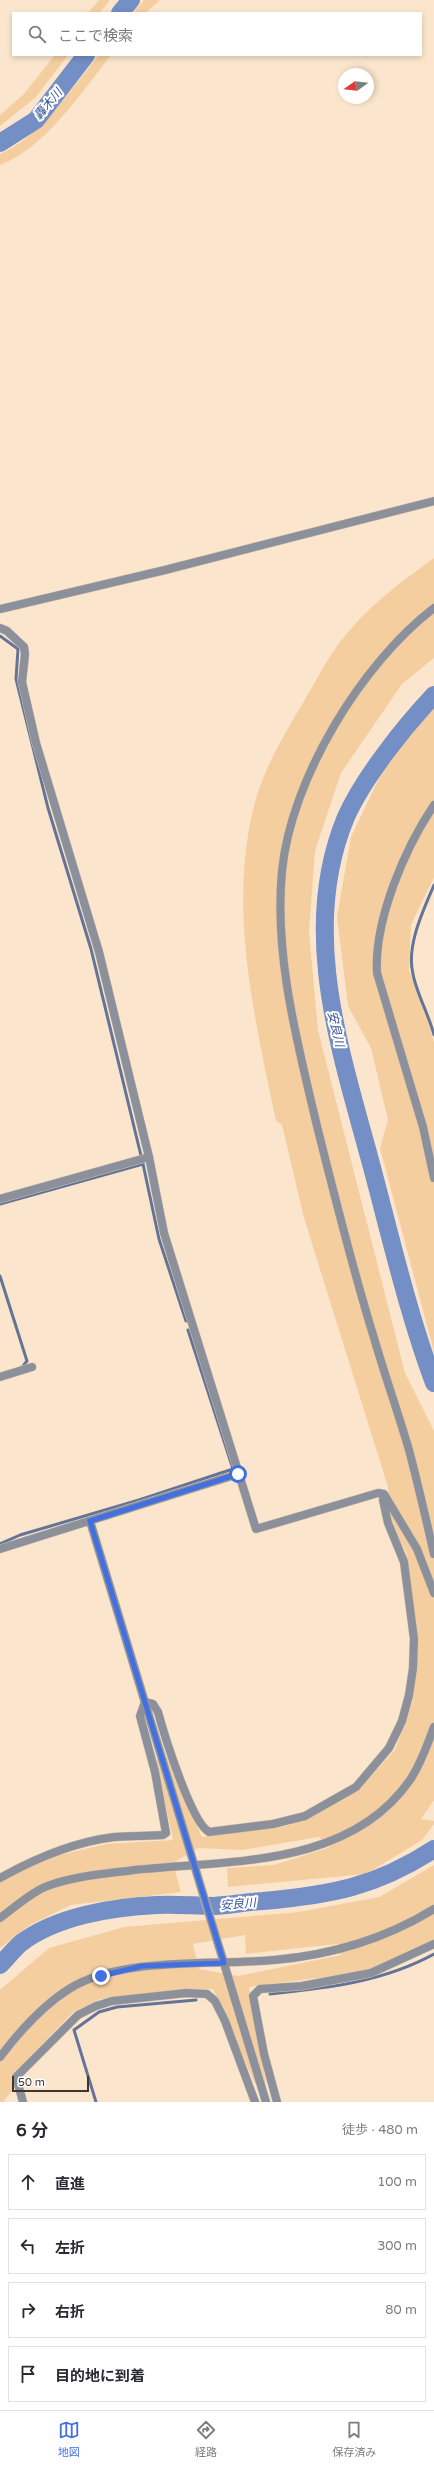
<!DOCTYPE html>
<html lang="ja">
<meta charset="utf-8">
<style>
:root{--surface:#fff;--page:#f7f7f7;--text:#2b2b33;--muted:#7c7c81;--line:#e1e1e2;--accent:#4370e1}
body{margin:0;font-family:"Varela Round","Noto Sans JP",sans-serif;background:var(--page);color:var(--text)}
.compass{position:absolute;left:338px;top:68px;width:36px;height:36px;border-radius:50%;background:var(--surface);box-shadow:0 2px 6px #0003;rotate:255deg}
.scale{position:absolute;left:12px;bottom:10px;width:77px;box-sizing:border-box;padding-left:4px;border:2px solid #3f372d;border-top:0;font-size:11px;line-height:14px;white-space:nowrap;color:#3f372d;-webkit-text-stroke:3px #fff;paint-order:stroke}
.stop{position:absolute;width:12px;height:12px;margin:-9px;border:3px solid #4370e1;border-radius:50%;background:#fff}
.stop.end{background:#4370e1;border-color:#fff;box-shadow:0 1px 4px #0008}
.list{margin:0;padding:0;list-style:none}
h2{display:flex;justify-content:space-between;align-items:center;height:52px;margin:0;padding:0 16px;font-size:17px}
h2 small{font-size:13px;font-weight:400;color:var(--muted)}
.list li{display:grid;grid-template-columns:26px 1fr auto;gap:12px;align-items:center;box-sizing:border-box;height:56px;margin:0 8px 8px;padding:0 8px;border:1px solid var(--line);border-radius:0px}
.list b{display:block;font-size:15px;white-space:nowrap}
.list em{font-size:13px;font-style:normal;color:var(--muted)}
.icon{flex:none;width:22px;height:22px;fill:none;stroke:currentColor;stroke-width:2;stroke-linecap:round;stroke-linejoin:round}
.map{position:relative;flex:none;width:434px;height:2102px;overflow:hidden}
.search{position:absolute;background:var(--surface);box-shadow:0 2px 6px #0003;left:12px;right:12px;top:12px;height:44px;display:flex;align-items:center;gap:10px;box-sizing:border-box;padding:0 14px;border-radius:0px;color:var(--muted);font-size:15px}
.sheet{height:308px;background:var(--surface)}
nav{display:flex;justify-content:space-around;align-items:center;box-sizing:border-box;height:56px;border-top:1px solid var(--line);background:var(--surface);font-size:11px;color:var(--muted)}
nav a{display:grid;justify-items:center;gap:2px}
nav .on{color:var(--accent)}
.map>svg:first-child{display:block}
.green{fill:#f5cea0;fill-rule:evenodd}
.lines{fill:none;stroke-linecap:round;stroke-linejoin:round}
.stream{stroke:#647498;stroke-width:3}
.river{stroke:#748ec6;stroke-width:18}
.minor-casing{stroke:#d5c3ad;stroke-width:9}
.minor{stroke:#8b909b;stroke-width:8}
.route{stroke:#4370e1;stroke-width:5}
.labels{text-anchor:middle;stroke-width:4;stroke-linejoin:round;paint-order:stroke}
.water-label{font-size:12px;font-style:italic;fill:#345298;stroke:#fff}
</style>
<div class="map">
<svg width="434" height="2102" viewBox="0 0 434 2102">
<rect width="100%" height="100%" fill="#fbe6cd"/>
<g class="green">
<path d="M 99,0 L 110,0 L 100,13 L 88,13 Z"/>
<path d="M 144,0 L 160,0 L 146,13 L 133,13 Z"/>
<path d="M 55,55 L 68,55 L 35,98 L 0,126 L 0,115 L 23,95 Z"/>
<path d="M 99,55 L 111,55 C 81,93 46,147 0,165 L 0,154 C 40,137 72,88 99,55 Z"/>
<path d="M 434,558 L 434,658 L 402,684 L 341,773 L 315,851 L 309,932 L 318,1030 L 405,1373 L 434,1431 L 434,1800 L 421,1819 L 434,1821 L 434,1824 L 422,1840 L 366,1874 L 228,1887 L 227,1868 L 274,1865 L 330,1847 L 319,1837 L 242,1850 L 198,1848 L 173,1863 L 181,1892 L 71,1905 L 30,1925 L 0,1948 L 0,1881 L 47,1858 L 106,1844 L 173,1840 L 156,1760 L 167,1757 L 202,1837 L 286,1826 L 314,1816 L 359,1789 L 395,1750 L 413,1699 L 418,1643 L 406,1552 L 391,1524 L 388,1487 L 304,1218 L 282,1125 L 276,1121 C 254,1015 226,902 257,795 C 266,765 290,724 307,696 C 317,679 327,659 340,642 C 366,608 399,583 434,558 Z"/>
<path d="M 434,707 L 434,877 L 411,925 L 409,970 L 425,1010 L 434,1043 L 434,1352 L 380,1148 L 388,1120 L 371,1048 L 348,1006 L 337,917 L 351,837 L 392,751 Z"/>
<path d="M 434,1865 L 434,1940 L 422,1947 L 363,1972 L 249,1987 L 266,2083 L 255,2084 L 213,1989 L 101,1999 L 73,2012 L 11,2077 L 15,2087 L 3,2102 L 0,2102 L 0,1990 L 49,1948 L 124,1927 L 299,1912 L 379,1897 ZM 245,1935 L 246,1954 L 337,1944 L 341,1955 L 238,1976 L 199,1969 L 193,1944 Z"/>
</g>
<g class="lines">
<g class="stream">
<path d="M 0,636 L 18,649 L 16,679 L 48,808 L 91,949 L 143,1164 L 0,1204"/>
<path d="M 434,885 C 423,911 406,946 413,974 C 416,992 429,1015 434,1035"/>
<path d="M 143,1164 L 159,1239 L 186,1321"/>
<path d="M 0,1276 L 27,1361 L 23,1366"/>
<path d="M 0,1544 L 20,1535 L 139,1500 L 233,1469 L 188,1330"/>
<path d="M 270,1994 C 327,1988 383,1982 434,1954"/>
<path d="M 96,2102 L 74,2030 L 99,2012 L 117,2007 L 196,2000"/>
</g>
<g class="river">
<path d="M 120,13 L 131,0"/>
<path d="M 0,143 L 36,120 L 86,55"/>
<path d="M 434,695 C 404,727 364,777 346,817 C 299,929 340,1049 370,1160 C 390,1234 407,1310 434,1383"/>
<path d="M 0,1965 C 7,1958 14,1949 21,1943 C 57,1916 113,1907 157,1905 C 176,1904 195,1906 214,1906 C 230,1905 247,1902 263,1901 C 330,1895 376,1887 434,1849"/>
</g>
<g class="minor-casing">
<g id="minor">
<path d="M 434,608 C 361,664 291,779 282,871 C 274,955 297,1041 316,1122 C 334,1194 352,1267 374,1338 C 385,1376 398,1412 409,1450 C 418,1484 426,1519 434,1554"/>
<path d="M 0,609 L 165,570 L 434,501"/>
<path d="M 0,628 L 7,631 L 24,647 L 25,654 L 22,682 L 36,743 L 99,952 L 149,1157 L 164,1233 L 256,1529 L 378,1493 L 384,1494 L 417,1549 L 434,1593"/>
<path d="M 434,805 C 405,848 374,920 377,973 L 423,1127 L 434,1178"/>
<path d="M 0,1199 L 149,1157"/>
<path d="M 0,1377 L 32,1367"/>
<path d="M 90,1521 L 266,2102"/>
<path d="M 0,1549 L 238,1474"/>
<path d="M 0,1878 C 36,1858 73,1842 114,1837 C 131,1836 147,1836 163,1835 L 166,1833 L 155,1772 L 140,1716 L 145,1702 L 153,1704 L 158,1712 C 164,1734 191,1822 209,1832 L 273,1824 L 305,1816 L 356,1787 L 389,1748 L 402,1721 L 409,1695 L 413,1668 L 414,1639 L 404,1562 L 388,1523 L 383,1500"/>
<path d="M 0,1918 C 14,1908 29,1894 45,1887 C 73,1876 104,1874 134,1870 C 229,1860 349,1868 410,1780 C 421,1764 427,1745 434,1727"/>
<path d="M 0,2057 C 19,2032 42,2006 69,1989 C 121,1956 213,1966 274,1960 C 331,1955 385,1939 434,1909"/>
<path d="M 23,2102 L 16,2077 L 78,2015 L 96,2006 L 112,2001 L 186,1993 L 207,1994 L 215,2001 L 225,2021 L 255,2102"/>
<path d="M 277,2102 L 264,2054 L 253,1996 L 260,1989 L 302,1986 L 371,1973 L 434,1944"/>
</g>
</g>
<use href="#minor" class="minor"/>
</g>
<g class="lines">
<path class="route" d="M 101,1976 L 142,1966 L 224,1963 L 90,1521 L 238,1474"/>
</g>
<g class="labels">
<g class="water-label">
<text transform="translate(48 104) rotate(-50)" y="4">轟木川</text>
<text transform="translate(336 1029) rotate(77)" y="4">安良川</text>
<text transform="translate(238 1904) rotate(-5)" y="4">安良川</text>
</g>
</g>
</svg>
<svg class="compass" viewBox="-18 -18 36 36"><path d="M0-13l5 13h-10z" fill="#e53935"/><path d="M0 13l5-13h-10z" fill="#7c7c81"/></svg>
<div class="scale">50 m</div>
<div class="stop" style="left:238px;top:1474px"></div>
<div class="stop end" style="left:101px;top:1976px"></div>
<div class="search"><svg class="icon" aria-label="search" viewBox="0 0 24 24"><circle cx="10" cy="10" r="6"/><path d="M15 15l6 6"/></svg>ここで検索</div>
</div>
<section class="sheet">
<h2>6 分<small>徒歩 · 480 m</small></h2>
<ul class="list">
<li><svg class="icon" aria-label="ahead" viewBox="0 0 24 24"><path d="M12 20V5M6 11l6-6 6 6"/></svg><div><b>直進</b></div><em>100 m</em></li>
<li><svg class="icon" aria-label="left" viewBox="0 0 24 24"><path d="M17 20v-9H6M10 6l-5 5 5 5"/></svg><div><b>左折</b></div><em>300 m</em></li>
<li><svg class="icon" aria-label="right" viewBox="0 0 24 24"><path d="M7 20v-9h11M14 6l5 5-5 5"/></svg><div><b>右折</b></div><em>80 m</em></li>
<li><svg class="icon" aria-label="arrive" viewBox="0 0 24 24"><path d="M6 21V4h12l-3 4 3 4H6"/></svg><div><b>目的地に到着</b></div></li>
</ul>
</section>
<nav>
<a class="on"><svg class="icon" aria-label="map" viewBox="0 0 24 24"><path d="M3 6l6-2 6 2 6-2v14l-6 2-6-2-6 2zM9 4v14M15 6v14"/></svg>地図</a>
<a><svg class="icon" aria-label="directions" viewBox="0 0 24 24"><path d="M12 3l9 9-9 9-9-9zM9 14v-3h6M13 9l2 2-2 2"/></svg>経路</a>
<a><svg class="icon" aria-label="saved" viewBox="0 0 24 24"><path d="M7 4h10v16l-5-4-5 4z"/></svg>保存済み</a>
</nav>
